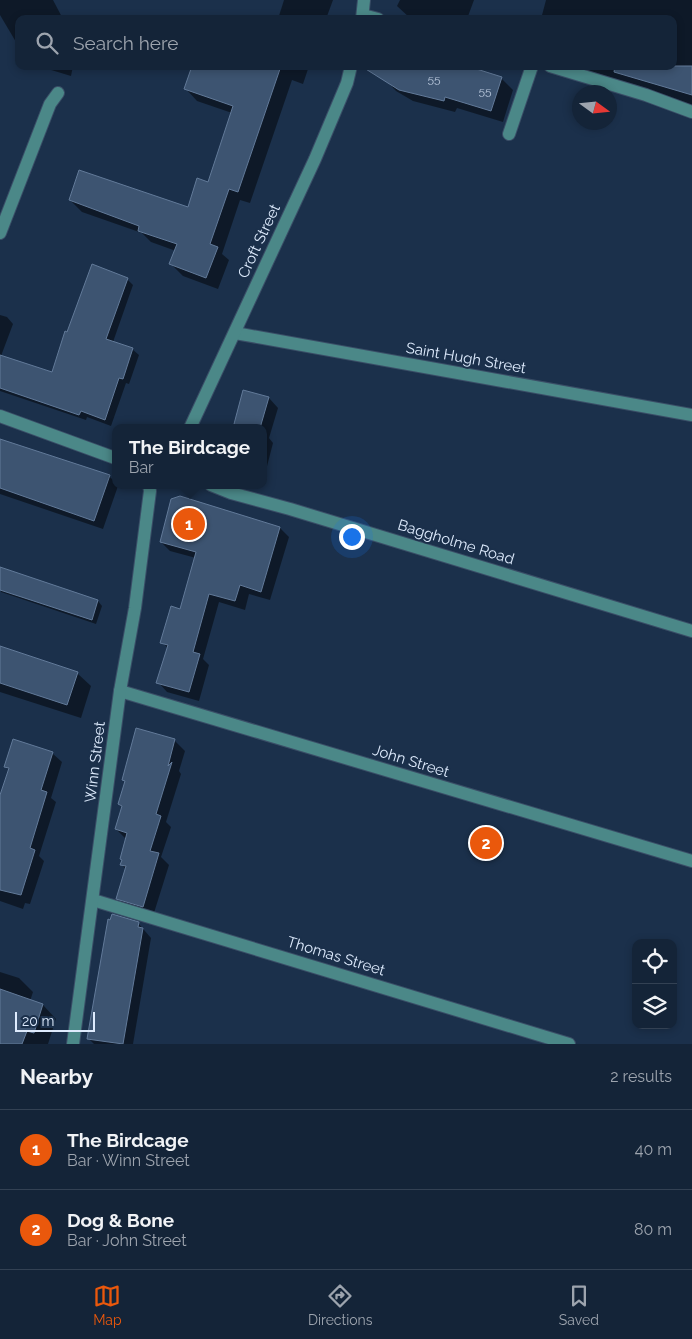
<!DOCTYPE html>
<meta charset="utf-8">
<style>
:root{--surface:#142438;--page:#213043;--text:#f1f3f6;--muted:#9da4ae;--line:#334153;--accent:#ea580c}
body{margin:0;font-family:Raleway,sans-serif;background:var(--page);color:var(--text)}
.controls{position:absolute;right:15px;bottom:15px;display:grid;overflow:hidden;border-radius:10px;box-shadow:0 2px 8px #0003}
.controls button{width:45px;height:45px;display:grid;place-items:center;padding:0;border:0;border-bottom:1px solid var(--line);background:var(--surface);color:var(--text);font:25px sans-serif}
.compass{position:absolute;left:572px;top:85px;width:45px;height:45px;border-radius:50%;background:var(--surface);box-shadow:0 2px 8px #0003;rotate:105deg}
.scale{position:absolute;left:15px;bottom:12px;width:80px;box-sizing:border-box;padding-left:5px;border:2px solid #deebfd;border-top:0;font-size:14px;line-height:18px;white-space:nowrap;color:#deebfd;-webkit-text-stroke:4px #1b304b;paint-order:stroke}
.you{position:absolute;left:351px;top:536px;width:18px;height:18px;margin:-12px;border:4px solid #fff;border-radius:50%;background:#1a73e8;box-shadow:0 0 0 8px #1a73e833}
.badge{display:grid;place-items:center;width:32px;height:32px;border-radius:50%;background:var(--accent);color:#fff;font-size:16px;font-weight:700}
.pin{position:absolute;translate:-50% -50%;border:2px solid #fff;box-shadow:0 1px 5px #0006}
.popup{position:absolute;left:112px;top:424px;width:155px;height:65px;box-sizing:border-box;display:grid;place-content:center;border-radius:10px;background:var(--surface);filter:drop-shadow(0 1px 4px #0005);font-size:16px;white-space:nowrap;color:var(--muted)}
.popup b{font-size:19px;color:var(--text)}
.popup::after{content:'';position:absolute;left:50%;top:100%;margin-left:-10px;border:10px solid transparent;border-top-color:var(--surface)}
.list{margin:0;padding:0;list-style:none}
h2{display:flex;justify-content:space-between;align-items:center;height:65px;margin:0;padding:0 20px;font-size:21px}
h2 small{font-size:16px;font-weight:400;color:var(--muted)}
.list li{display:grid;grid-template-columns:32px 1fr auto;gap:15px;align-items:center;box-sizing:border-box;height:80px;padding:0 20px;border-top:1px solid var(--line)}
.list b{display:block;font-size:19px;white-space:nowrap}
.list p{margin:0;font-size:16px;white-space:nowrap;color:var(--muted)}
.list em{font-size:16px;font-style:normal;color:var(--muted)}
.icon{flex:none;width:28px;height:28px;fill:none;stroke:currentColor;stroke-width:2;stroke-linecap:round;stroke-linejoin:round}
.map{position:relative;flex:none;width:692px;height:1044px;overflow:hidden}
.search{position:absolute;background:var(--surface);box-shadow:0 2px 8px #0003;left:15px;right:15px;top:15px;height:55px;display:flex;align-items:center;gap:12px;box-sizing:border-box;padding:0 18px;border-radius:10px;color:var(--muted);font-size:19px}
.sheet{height:225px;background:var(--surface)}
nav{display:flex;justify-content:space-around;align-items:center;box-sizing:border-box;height:70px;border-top:1px solid var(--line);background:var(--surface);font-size:14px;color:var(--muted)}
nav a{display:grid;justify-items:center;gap:2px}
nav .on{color:var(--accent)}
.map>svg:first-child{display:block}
.shadow{fill:#0007}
.building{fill:#3d5471;stroke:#627a99}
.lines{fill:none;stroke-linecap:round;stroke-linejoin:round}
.minor-casing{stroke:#3a4e67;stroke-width:14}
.minor{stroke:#4b8888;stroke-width:12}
.labels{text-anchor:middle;stroke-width:4;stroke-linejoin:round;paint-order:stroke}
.number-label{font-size:12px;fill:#b6c5da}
.street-label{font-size:15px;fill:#deebfd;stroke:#1b304b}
</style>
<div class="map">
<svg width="692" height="1044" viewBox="0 0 692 1044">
<rect width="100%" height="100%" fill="#1b304b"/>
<g class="shadow">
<path d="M 0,0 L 53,0 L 63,19 L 19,19 L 19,47 L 0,15 Z"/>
<path d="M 284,0 L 333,0 L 326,19 L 278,19 Z"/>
<path d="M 400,0 L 474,0 L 467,19 L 411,19 L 397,6 Z"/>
<path d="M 546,0 L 692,0 L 692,107 L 558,66 L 673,66 L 673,19 L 541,19 Z"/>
<path d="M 38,66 L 73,66 L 71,76 Z"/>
<path d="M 248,66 L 309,66 L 303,84 L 292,80 L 250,203 L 240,200 L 222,254 L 229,260 L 218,289 L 183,276 L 171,264 L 176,251 L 151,242 L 142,233 L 82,212 L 70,200 L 189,209 L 208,183 L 232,113 L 197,101 L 186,89 Z"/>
<path d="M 501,78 L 513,90 L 503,122 L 457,108 L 455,112 L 413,101 L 396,91 L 385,79 Z"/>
<path d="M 127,279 L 133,285 L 113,342 L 132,349 L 139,355 L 129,384 L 126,383 L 111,426 L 87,417 L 86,420 L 0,391 L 0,315 L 7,317 L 13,324 L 1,356 L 53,374 L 67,333 Z"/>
<path d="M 269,398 L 278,408 L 269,438 L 273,443 L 265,474 L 263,473 L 263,428 L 237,428 L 237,426 L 235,423 Z"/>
<path d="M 0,440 L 109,476 L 115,482 L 115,485 L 118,486 L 103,529 L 0,494 Z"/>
<path d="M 280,528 L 289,537 L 270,600 L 249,594 L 245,610 L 219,602 L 203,659 L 209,665 L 199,701 L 167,692 L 158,682 L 168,648 L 162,642 L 181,610 L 196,558 L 170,551 L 161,542 Z"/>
<path d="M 0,576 L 98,601 L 102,606 L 96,624 L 1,592 Z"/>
<path d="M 0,648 L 77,673 L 91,686 L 81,718 L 0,692 Z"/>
<path d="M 137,729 L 175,741 L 185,751 L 179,771 L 181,774 L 166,822 L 171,827 L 161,857 L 169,865 L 153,916 L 128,909 L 118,898 L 126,869 L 121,864 L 126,839 L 116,829 L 123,808 L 119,804 L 126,782 L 124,780 Z"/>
<path d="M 52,753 L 62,762 L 51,798 L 56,802 L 39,856 L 44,861 L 30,904 L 25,903 L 23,909 L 0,901 L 0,799 L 9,770 L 6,766 Z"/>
<path d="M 138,923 L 151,938 L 133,1044 L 94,1044 L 89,1039 Z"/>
<path d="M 0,972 L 19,978 L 33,992 L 30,1001 L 43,1005 L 56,1019 L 48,1044 L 0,1044 Z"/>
</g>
<g class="building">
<path d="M 192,66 L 281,66 L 238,192 L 229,189 L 210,244 L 218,247 L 206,278 L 169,264 L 177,244 L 138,231 L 139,226 L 69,200 L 79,170 L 188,207 L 197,178 L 208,182 L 233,106 L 184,89 Z"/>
<path d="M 361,66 L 467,66 L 502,77 L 491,111 L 445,97 L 444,101 L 399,90 Z"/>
<path d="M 615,66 L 692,66 L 692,95 L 614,72 Z"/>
<path d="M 92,264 L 128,278 L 106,339 L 133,348 L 123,379 L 119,378 L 105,420 L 81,411 L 79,415 L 0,388 L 0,355 L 52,372 L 65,331 L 67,332 Z"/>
<path d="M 243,390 L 269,397 L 260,428 L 245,428 L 234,424 Z"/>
<path d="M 0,439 L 110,475 L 94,521 L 0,488 Z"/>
<path d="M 180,496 L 280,527 L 261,592 L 240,585 L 235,601 L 209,594 L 193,652 L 200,654 L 189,692 L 156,683 L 168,645 L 160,643 L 171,606 L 180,609 L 196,552 L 160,542 L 171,499 Z"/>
<path d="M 0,567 L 98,600 L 92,620 L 0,590 Z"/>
<path d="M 0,646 L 78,672 L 67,705 L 0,683 Z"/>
<path d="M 136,728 L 175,739 L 168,766 L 172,762 L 156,814 L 161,816 L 150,851 L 159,853 L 143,907 L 116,899 L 126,866 L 120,865 L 122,860 L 120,859 L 127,833 L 115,829 L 122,806 L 118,804 L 125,781 L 122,780 Z"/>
<path d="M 13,739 L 53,752 L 41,790 L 47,792 L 30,848 L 35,850 L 21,895 L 0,890 L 0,795 L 9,768 L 4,767 Z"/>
<path d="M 112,914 L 139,922 L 138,927 L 143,928 L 123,1044 L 87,1039 L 108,919 L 110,920 Z"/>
<path d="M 0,989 L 43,1004 L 34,1033 L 27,1031 L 22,1044 L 0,1044 Z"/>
</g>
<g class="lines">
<g class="minor-casing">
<g id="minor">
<path d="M 363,15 L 378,19"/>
<path d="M 362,19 L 364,0"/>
<path d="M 550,66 L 646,95 L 692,112"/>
<path d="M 509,134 L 532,66"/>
<path d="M 0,233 L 50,104 L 58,93"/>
<path d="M 235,333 L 692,415"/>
<path d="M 0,416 L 115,458"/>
<path d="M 190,428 L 315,159 L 347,83 L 351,66"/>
<path d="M 211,485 L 231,493 L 290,509 L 692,631"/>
<path d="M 120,691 L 692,861"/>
<path d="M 93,900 L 569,1044"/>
<path d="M 73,1044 L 120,691 L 135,608 L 150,491 L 149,485"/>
</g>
</g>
<use href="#minor" class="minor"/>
</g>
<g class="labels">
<g class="number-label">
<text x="434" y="83">55</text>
<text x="485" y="95">55</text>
</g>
<g class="street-label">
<text transform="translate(259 241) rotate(-65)" y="5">Croft Street</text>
<text transform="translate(466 358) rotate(10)" y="5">Saint Hugh Street</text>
<text transform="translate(456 542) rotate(17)" y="5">Baggholme Road</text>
<text transform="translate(411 761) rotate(17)" y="5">John Street</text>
<text transform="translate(95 762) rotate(-83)" y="5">Winn Street</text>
<text transform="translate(336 956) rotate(17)" y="5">Thomas Street</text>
</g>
</g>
</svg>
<div class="controls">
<button><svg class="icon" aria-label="locate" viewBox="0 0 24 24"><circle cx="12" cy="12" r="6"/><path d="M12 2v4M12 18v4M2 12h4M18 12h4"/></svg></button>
<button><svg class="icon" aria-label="layers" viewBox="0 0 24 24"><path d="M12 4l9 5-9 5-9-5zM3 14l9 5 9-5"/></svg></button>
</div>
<svg class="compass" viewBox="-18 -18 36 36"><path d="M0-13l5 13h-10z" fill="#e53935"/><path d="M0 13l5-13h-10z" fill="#9da4ae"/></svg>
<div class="scale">20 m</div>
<div class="you"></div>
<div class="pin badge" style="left:189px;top:524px">1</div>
<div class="popup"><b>The Birdcage</b>Bar</div>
<div class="pin badge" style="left:486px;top:843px">2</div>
<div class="search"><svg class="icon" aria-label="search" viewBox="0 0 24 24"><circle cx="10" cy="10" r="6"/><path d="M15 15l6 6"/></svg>Search here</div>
</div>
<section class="sheet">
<h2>Nearby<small>2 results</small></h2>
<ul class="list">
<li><span class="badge">1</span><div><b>The Birdcage</b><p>Bar · Winn Street</p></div><em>40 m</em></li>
<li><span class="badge">2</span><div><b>Dog &amp; Bone</b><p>Bar · John Street</p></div><em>80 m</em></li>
</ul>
</section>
<nav>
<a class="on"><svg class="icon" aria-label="map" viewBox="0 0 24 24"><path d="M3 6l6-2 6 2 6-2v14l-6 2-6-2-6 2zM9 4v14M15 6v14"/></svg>Map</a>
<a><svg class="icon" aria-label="directions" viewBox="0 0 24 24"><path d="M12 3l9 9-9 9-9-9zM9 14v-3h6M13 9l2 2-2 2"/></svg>Directions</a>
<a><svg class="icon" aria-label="saved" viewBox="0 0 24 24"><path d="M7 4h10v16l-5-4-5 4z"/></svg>Saved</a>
</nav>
